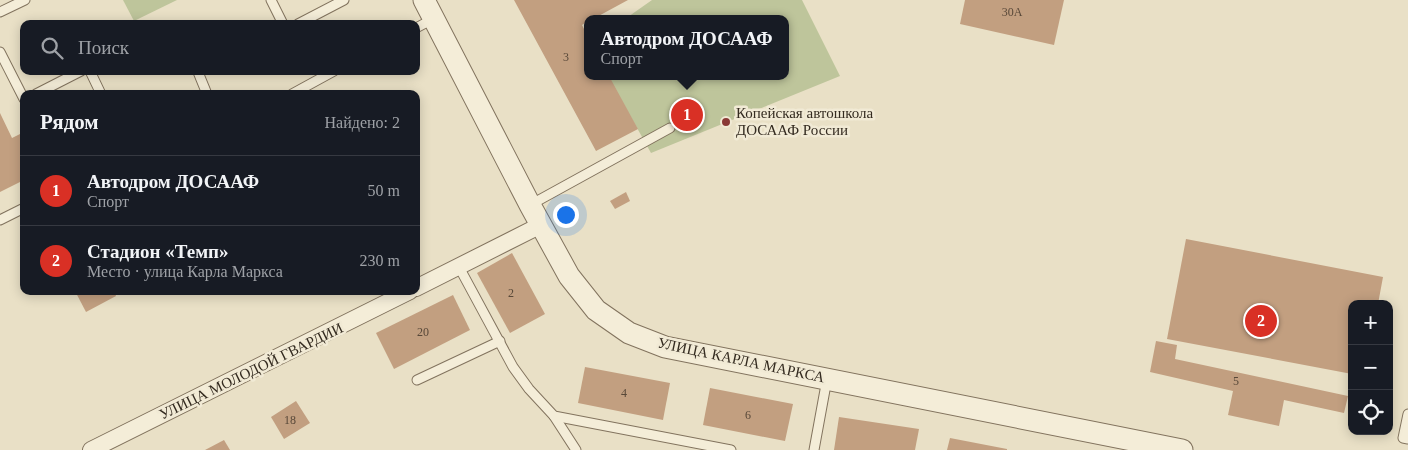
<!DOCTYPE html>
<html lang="ru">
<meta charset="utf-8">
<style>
:root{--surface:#171b24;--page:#242831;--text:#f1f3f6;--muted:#9ea1a6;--line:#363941;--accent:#d93025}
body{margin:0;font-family:Georgia,serif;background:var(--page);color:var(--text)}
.controls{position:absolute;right:15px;bottom:15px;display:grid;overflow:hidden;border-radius:10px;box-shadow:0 2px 12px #0003}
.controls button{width:45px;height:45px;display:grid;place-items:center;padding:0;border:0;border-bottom:1px solid var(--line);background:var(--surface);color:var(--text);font:25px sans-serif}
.you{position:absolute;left:565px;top:214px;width:18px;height:18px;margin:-12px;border:4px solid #fff;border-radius:50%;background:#1a73e8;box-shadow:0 0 0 8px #1a73e833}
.badge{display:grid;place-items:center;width:32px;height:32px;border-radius:50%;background:var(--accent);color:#fff;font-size:16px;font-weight:700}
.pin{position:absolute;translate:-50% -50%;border:2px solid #fff;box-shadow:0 1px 5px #0006}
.popup{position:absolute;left:584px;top:15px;width:205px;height:65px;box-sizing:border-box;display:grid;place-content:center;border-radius:10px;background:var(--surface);filter:drop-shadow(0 1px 4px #0005);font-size:16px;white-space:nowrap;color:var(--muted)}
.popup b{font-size:19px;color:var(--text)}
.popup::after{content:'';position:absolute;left:50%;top:100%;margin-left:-10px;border:10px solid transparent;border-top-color:var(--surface)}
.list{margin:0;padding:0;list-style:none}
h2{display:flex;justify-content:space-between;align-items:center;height:65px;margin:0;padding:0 20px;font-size:21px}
h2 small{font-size:16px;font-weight:400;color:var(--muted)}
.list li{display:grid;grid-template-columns:32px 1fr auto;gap:15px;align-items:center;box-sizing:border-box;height:70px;padding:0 20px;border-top:1px solid var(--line)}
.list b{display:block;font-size:19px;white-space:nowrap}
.list p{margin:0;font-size:16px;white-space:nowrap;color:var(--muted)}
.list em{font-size:16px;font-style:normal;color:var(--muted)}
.icon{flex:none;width:28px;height:28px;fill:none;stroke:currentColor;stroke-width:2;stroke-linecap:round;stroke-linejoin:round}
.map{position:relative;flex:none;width:1408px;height:450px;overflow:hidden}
.search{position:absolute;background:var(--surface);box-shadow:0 2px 12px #0003;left:20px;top:20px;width:400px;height:55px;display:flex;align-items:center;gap:12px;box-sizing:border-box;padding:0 18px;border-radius:10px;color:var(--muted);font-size:19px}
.panel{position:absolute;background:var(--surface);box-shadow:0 2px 12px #0003;left:20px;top:90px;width:400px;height:205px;border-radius:10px}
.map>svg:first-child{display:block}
.green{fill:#bec59b}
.building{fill:#c29f80}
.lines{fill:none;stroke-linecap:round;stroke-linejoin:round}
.service-casing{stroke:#82735e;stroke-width:11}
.minor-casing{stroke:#82735e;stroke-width:18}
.tertiary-casing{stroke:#82735e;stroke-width:23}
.service{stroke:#f4edd8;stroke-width:9}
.minor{stroke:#f4edd8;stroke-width:16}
.tertiary{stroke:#f4edd8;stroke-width:21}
.poi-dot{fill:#8a3935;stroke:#f1ead5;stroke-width:2}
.labels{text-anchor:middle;stroke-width:5;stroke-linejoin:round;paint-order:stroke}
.number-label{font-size:12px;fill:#584838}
.poi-label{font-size:15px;fill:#342b20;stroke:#f1ead5;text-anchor:start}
.street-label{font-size:15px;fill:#342b20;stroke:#f1ead5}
</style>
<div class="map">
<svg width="1408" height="450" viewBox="0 0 1408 450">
<rect width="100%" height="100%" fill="#e9e0c6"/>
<g class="green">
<path d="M 123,0 L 177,0 L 134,21 Z"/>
<path d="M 652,0 L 802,0 L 840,76 L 651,153 L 608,76 L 786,76 L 786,19 L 625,19 Z"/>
</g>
<g class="building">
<path d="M 514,0 L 628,0 L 593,19 L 588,19 L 588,21 L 582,25 L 588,37 L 588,76 L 609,76 L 638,129 L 596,151 Z"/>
<path d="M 965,0 L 1064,0 L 1054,45 L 960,24 Z"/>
<path d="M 0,113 L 12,138 L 24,132 L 24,180 L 0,192 Z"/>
<path d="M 626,192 L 630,201 L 615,209 L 610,201 Z"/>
<path d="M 1186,239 L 1383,277 L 1378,304 L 1352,304 L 1352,374 L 1167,339 Z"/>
<path d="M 512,253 L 545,314 L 510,333 L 477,273 Z"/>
<path d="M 75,291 L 114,291 L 116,296 L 86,312 Z"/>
<path d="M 453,295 L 470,330 L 394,369 L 376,333 Z"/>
<path d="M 1156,341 L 1177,345 L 1175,359 L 1348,396 L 1344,413 L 1284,400 L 1279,426 L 1228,415 L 1233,391 L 1150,372 Z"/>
<path d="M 585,367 L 670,383 L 663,420 L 578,403 Z"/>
<path d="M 710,388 L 793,404 L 785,441 L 703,425 Z"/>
<path d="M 296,401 L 310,423 L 284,439 L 271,417 Z"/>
<path d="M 839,417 L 919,429 L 915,450 L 834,450 Z"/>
<path d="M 950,438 L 1007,449 L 1007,450 L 947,450 Z"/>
<path d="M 224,440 L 230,450 L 205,450 Z"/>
</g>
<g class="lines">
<g class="service-casing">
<g id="service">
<path d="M 271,0 L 283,24"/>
<path d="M 0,12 L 25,0"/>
<path d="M 298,24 L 344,0"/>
<path d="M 416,28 L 433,19"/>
<path d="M 0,52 L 24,99"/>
<path d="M 90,71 L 101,94"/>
<path d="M 200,71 L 198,72 L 207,94"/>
<path d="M 36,94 L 81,71"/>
<path d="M 292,94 L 334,71"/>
<path d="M 530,205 L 670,128"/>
<path d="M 0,220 L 24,208"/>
<path d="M 459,267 L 513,367 L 529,389 L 554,416 L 731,450"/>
<path d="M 417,380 L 500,341"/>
<path d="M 1408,414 L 1403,438 L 1408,439"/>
<path d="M 554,416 L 576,450"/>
<path d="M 814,450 L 827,379"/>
</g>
</g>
<g class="minor-casing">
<g id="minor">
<path d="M 416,288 L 541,225"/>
<path d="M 91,450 L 410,291"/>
</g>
</g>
<g class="tertiary-casing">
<path id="tertiary" d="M 424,0 L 530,205 L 569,276 L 596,310 L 629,333 L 665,347 L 1182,450"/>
</g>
<use href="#service" class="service"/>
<use href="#minor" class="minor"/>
<use href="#tertiary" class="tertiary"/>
</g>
<circle class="poi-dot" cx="726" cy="122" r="5"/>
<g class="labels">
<g class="number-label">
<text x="1012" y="16">30А</text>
<text x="566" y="61">3</text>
<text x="511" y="297">2</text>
<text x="423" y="336">20</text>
<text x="1236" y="385">5</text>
<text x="624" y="397">4</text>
<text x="748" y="419">6</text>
<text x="290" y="424">18</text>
</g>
<g class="poi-label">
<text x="736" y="118">Копейская автошкола<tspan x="736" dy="17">ДОСААФ России</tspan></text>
</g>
<g class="street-label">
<text transform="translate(741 360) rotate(12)" y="5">УЛИЦА КАРЛА МАРКСА</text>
<text transform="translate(251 371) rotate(-26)" y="5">УЛИЦА МОЛОДОЙ ГВАРДИИ</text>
</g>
</g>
</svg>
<div class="controls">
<button>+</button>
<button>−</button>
<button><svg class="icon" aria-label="locate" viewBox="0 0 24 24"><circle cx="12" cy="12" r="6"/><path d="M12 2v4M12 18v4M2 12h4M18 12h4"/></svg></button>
</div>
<div class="you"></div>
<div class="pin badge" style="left:687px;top:115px">1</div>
<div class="popup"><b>Автодром ДОСААФ</b>Спорт</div>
<div class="pin badge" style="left:1261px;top:321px">2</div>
<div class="search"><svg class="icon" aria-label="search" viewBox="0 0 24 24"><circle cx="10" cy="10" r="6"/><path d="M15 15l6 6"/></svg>Поиск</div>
<section class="panel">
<h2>Рядом<small>Найдено: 2</small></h2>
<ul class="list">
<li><span class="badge">1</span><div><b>Автодром ДОСААФ</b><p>Спорт</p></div><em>50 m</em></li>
<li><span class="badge">2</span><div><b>Стадион «Темп»</b><p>Место · улица Карла Маркса</p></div><em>230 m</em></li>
</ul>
</section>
</div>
